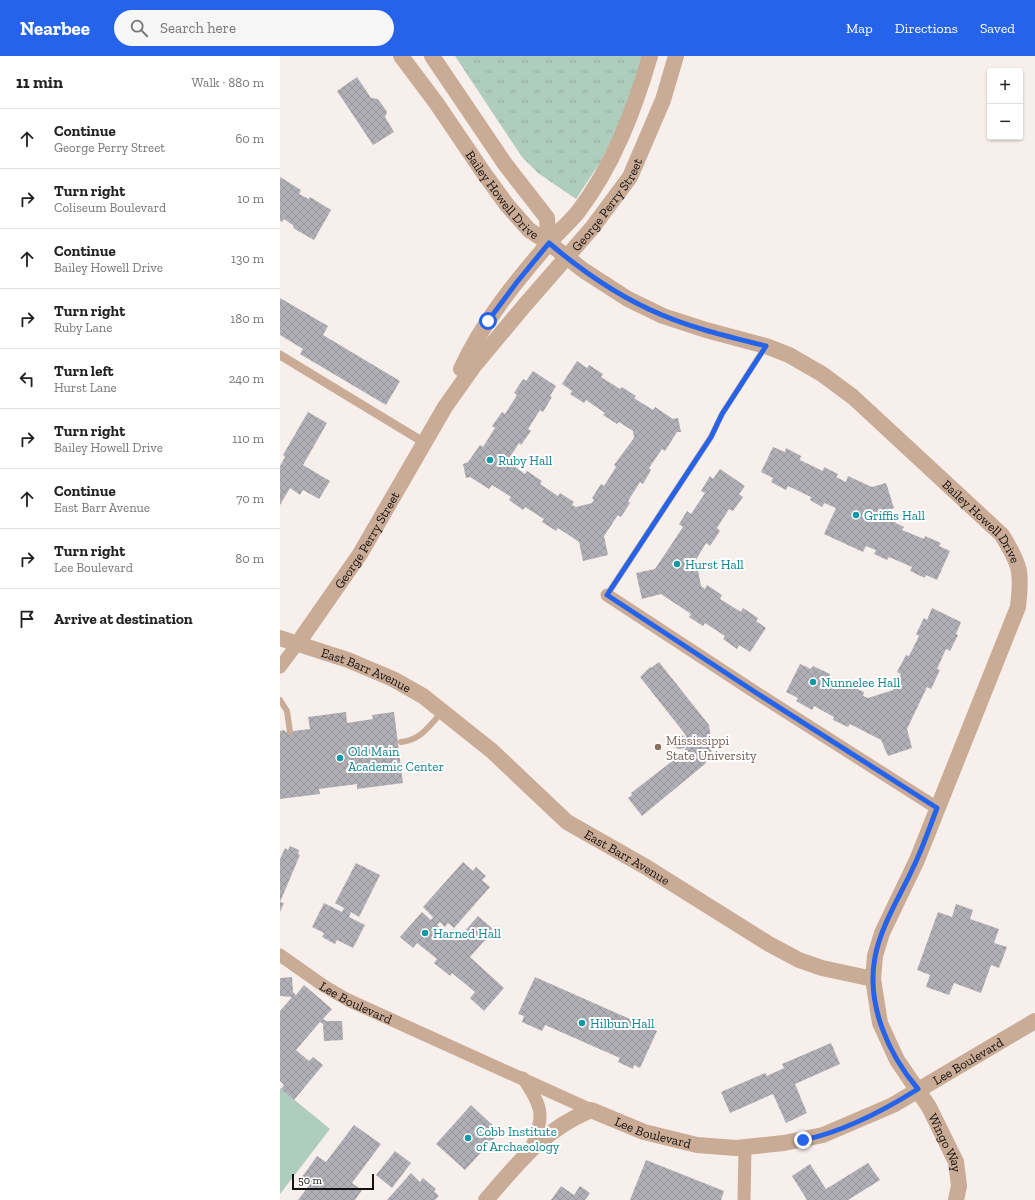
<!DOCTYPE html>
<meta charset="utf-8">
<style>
:root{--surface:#fff;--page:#f6f6f6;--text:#222;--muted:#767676;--line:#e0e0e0;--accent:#2563eb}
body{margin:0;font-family:"Zilla Slab",serif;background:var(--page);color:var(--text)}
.controls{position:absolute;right:12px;top:12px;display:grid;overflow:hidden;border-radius:4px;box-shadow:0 1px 3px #0004}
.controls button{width:36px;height:36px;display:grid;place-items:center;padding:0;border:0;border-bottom:1px solid var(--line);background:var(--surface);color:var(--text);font:20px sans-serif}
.scale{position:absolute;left:12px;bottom:10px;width:82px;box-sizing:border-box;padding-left:4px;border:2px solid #141210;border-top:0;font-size:11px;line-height:14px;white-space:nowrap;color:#141210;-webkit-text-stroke:3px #fff;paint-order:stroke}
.stop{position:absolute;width:12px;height:12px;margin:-9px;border:3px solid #2563eb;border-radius:50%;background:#fff}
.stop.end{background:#2563eb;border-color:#fff;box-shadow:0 1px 4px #0008}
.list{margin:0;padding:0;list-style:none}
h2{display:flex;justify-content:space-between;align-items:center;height:52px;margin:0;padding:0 16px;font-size:17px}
h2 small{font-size:13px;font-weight:400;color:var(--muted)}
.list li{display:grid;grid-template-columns:26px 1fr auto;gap:12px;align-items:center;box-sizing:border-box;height:60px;padding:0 16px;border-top:1px solid var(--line)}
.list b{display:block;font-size:15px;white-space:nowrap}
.list p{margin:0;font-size:13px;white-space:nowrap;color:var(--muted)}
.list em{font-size:13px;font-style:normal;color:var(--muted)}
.icon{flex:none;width:22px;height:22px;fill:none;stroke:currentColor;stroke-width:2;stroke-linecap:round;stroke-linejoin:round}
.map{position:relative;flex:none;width:755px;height:1144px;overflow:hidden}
header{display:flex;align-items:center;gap:24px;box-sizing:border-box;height:56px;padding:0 20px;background:var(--accent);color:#fff}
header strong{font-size:19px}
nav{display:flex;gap:22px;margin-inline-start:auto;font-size:14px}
.search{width:280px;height:36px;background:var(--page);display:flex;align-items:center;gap:10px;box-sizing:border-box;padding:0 14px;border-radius:22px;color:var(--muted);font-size:15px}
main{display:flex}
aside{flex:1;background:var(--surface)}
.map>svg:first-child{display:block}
.grass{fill:url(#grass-tufts)}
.park{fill:#aecdbd}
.building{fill:url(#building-cross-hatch)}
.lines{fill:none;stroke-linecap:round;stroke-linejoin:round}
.service{stroke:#c9ab96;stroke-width:6}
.pedestrian{stroke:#c9ab96;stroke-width:9}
.minor{stroke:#c9ab96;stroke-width:13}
.tertiary{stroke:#c9ab96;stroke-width:16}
.route{stroke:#2563eb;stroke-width:5}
.culture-dot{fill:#0f9aa8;stroke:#fff;stroke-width:1.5}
.education-dot{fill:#8d6e63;stroke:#fff;stroke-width:1.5}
.labels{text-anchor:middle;stroke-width:4;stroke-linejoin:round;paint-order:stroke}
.street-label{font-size:13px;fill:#141210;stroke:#fff}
.culture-label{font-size:13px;fill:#0d838f;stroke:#fff;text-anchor:start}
.education-label{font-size:13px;fill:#785e54;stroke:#fff;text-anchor:start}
</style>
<header>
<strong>Nearbee</strong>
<div class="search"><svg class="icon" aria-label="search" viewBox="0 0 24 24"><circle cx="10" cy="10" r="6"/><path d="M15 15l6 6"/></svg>Search here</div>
<nav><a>Map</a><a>Directions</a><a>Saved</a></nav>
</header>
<main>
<aside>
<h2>11 min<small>Walk · 880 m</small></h2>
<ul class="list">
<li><svg class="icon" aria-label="ahead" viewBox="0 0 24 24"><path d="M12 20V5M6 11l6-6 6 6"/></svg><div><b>Continue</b><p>George Perry Street</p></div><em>60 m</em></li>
<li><svg class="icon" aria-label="right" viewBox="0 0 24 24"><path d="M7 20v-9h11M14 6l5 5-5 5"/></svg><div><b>Turn right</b><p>Coliseum Boulevard</p></div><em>10 m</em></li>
<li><svg class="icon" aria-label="ahead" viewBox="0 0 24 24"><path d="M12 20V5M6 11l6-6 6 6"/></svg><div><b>Continue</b><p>Bailey Howell Drive</p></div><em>130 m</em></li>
<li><svg class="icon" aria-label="right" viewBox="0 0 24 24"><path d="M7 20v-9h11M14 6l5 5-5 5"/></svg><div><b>Turn right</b><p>Ruby Lane</p></div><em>180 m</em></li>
<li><svg class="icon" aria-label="left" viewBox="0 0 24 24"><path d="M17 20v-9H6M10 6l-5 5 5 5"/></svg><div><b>Turn left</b><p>Hurst Lane</p></div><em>240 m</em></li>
<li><svg class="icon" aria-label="right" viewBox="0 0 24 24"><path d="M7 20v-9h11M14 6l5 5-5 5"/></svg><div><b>Turn right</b><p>Bailey Howell Drive</p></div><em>110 m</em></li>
<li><svg class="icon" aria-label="ahead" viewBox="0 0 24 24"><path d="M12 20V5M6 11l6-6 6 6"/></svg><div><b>Continue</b><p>East Barr Avenue</p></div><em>70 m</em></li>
<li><svg class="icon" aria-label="right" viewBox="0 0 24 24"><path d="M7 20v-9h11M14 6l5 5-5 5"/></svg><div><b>Turn right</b><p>Lee Boulevard</p></div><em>80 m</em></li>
<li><svg class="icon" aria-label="arrive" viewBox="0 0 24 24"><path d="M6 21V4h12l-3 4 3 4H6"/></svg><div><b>Arrive at destination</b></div></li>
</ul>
</aside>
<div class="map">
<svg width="755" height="1144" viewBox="0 0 755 1144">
<defs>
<pattern id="grass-tufts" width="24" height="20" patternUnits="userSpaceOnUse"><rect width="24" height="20" fill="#aecdbd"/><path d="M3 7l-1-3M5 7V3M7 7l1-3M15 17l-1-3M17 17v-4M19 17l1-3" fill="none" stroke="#95afa1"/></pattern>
<pattern id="building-cross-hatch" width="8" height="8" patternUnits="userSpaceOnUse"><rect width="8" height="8" fill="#b1afb6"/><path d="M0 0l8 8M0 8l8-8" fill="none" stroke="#97969b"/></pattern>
</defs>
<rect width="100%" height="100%" fill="#f7efeb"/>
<path class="grass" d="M 175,0 L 363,0 L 342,63 L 321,105 L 296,143 L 258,117 L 242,101 Z"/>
<path class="park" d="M 0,1032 L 50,1073 L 0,1138 Z"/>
<g class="building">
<path d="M 77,21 L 91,42 L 98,43 L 101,47 L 107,56 L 105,61 L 114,76 L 93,89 L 57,35 Z"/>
<path d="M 0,121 L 21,134 L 19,138 L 29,143 L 30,141 L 51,154 L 34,184 L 13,172 L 14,170 L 4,163 L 2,166 L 0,165 Z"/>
<path d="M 0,242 L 48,270 L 43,279 L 120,325 L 106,349 L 20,298 L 23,293 L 0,279 Z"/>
<path d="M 297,305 L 307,312 L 309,309 L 323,318 L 321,321 L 340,333 L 342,331 L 356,340 L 354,342 L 373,354 L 375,351 L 393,363 L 398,362 L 401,376 L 397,376 L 385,395 L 382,393 L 369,412 L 371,414 L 363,428 L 360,426 L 348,445 L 350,447 L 341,461 L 338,459 L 324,480 L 328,499 L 303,505 L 299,486 L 278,472 L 276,475 L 262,466 L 264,463 L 245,451 L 243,454 L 229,444 L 231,441 L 212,429 L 209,433 L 190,421 L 186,422 L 183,408 L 188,406 L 200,389 L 203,391 L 215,372 L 212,370 L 222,356 L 225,358 L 237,339 L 234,337 L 243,323 L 246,325 L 253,315 L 276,330 L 270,340 L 272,341 L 263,356 L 260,354 L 248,373 L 251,375 L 241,389 L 239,387 L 230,401 L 232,409 L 245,418 L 247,415 L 262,425 L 260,428 L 278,440 L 280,437 L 294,446 L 292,449 L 296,451 L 312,447 L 314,444 L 312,442 L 321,428 L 324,430 L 336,411 L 334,409 L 354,382 L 353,375 L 339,366 L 337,368 L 323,359 L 325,357 L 306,344 L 304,347 L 290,338 L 292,335 L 282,328 Z"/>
<path d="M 28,356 L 47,367 L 23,409 L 50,425 L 39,443 L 23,434 L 20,439 L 10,432 L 0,449 L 0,410 L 5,401 L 3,399 Z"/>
<path d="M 493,391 L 505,396 L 506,392 L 521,400 L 520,404 L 543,415 L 544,411 L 558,418 L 556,421 L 566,426 L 568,420 L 592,431 L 606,427 L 614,452 L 601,456 L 598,462 L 606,466 L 608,463 L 624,471 L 622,474 L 644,483 L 645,480 L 661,487 L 659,490 L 670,495 L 657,524 L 646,519 L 645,522 L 630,515 L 632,511 L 609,501 L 607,504 L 594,498 L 596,494 L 586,490 L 583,496 L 544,478 L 556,452 L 544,447 L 542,451 L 530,444 L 531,441 L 508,430 L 506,434 L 491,426 L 493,422 L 481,416 Z"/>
<path d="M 440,413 L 465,430 L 459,438 L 463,441 L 453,455 L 449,453 L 437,472 L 440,475 L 430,490 L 426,487 L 416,504 L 421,530 L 425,533 L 427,529 L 442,539 L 440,543 L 461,556 L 463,552 L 478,562 L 476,565 L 486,572 L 470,596 L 459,589 L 457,593 L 443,583 L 445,580 L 425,567 L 423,570 L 409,561 L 411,558 L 381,538 L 362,543 L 356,517 L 375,513 L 403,471 L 399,468 L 407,455 L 411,458 L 425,437 L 421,435 L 430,420 L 433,423 Z"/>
<path d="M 652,552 L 681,566 L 676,578 L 678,579 L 670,595 L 666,593 L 657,613 L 660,614 L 651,633 L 647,631 L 627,673 L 632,692 L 608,700 L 601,684 L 570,668 L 568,671 L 553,664 L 554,661 L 534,650 L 532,654 L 516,645 L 518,642 L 506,636 L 520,608 L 531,613 L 533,610 L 550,618 L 548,622 L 567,632 L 568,629 L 584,636 L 583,640 L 588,642 L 613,634 L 621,618 L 617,616 L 626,599 L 629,600 L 639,580 L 636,578 L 644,562 L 647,564 Z"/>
<path d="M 379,606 L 429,669 L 432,689 L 431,697 L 425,708 L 362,760 L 348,742 L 352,739 L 351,737 L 404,696 L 408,686 L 405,678 L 360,621 L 370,611 L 371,612 Z"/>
<path d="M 66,656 L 67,667 L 93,663 L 92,659 L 114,656 L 123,727 L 77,733 L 77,728 L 39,733 L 40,738 L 0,743 L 0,675 L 5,674 L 5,676 L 30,673 L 28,661 Z"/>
<circle cx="400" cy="686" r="7"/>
<path d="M 10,790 L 19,794 L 18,798 L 20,799 L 0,846 L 4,847 L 0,856 L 0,803 L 5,792 L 8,794 Z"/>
<path d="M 183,806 L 193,815 L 196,811 L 206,820 L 202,824 L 210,831 L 174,872 L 168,867 L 165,871 L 160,866 L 157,869 L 176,885 L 198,860 L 214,874 L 190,901 L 224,932 L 204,955 L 190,942 L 195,936 L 172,917 L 170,920 L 154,907 L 157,903 L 137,887 L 133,892 L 120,881 L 142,856 L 151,864 L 153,861 L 143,851 Z"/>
<path d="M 76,807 L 100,819 L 79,861 L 71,856 L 69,861 L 85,869 L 73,892 L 57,884 L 55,888 L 42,881 L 44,877 L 32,871 L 44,847 L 62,856 L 64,852 L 55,847 Z"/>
<path d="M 676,848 L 693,854 L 690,863 L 719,873 L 714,887 L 727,891 L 719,912 L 711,909 L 701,937 L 674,927 L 669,939 L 646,931 L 650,919 L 637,914 L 658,856 L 672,861 Z"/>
<path d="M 12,921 L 13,936 L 16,939 L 24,929 L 52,953 L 43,963 L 46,965 L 62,965 L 63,984 L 44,985 L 43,968 L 40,966 L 16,994 L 29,1005 L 33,1001 L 43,1009 L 14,1044 L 1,1033 L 4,1029 L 0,1025 L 0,955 L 12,941 L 0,940 L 0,922 Z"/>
<path d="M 255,921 L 377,975 L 360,1012 L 354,1009 L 353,1013 L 338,1006 L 340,1002 L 265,969 L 262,975 L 242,966 L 244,960 L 238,958 Z"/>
<path d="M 551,987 L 560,1008 L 515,1028 L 527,1057 L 506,1067 L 493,1038 L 450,1057 L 441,1036 L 485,1017 L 487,1020 L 504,1012 L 502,1008 Z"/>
<path d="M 191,1049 L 220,1076 L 185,1114 L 156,1088 Z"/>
<path d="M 74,1069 L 101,1088 L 72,1127 L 82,1134 L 75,1144 L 18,1144 L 31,1127 L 22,1121 L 37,1100 L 46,1106 Z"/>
<path d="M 115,1095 L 131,1107 L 112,1132 L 96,1119 Z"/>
<path d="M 366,1104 L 444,1135 L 441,1144 L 350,1144 Z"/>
<path d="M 588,1107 L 600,1124 L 568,1144 L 527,1144 L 512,1120 L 530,1108 L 546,1133 Z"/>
<path d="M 131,1117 L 140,1126 L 143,1122 L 156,1133 L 154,1135 L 159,1140 L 155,1144 L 107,1144 Z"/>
<path d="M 281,1130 L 294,1139 L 300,1130 L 310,1137 L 305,1144 L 271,1144 Z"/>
</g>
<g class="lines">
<g class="service">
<path d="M 327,539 L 431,381 L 442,358 L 485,291"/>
<path d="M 0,644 L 7,655 L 10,676"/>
<path d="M 121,686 C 141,684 149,670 162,656"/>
</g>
<path class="pedestrian" d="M 0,299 L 145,387"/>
<g class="minor">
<path d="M 327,539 L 478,638 L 657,752"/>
<path d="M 0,611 L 18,587"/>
<path id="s1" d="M 0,899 L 44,930 L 68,944 L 311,1054"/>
<path d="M 243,1022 C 263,1052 265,1059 251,1092"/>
<path d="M 464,1144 L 465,1092"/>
</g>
<g class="tertiary">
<path id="s2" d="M 121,0 L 157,48 L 203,116 L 227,149 L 249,174 L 269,187 L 303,214 L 348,243 L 383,260 L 426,274 L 486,290 L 509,299 L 542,318 L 573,341 L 722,479 C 741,510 742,516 738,551 L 637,804 L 602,877 L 595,900 L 593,923 L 600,967 L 617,1004 L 649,1051 L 676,1106 L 679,1130 L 676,1144"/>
<path d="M 152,0 L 225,108 L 267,162 L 269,187"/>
<path d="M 181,313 C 202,267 236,225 269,187 C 278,176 289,167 298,156 C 333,110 354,55 370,0"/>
<path id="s3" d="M 0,582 L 68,604 L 113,623 L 143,640 L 212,695 L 287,766 L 366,811 L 489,888 L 519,904 L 542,912 L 593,923"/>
<path id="s4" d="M 18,587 L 80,498 L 165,351 L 194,310 L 244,250 L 312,172 L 350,121 L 383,44 L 396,0"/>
<path id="s5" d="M 206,1144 C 239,1106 263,1074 311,1054 L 364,1076 L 417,1089 L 456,1092 L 504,1087 L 543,1079 L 613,1049 L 755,965"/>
</g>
</g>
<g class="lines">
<path class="route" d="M 208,265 L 237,226 L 269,187 C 303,216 341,242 382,259 C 415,273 451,281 486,290 L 442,358 L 431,381 L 327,539 L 478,638 L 657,752 C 649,773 642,794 632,814 C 619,842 601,870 595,901 C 586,948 608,998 638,1033 C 603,1055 563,1076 523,1084"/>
</g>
<g class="culture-dot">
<circle cx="210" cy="404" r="4"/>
<circle cx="576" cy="459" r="4"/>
<circle cx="397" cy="508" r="4"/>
<circle cx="533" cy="626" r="4"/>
<circle cx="60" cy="702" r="4"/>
<circle cx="145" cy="877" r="4"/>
<circle cx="302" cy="967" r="4"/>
<circle cx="188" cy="1082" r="4"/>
</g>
<circle class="education-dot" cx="378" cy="691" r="4"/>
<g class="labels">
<g class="street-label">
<text dy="5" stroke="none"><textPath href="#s2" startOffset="172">Bailey Howell Drive</textPath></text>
<text dy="5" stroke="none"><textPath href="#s4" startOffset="538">George Perry Street</textPath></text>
<text dy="5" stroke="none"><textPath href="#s2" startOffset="764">Bailey Howell Drive</textPath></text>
<text dy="5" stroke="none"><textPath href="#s4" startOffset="124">George Perry Street</textPath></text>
<text dy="5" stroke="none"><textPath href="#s3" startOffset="92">East Barr Avenue</textPath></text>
<text dy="5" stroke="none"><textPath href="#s3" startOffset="416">East Barr Avenue</textPath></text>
<text dy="5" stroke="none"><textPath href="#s1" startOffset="90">Lee Boulevard</textPath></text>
<text dy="5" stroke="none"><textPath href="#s5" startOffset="542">Lee Boulevard</textPath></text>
<text dy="5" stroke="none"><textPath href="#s5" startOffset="206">Lee Boulevard</textPath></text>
<text dy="5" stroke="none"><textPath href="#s2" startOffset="1446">Wingo Way</textPath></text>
</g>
<g class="culture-label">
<text x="218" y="409">Ruby Hall</text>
<text x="584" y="464">Griffis Hall</text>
<text x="405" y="513">Hurst Hall</text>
<text x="541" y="631">Nunnelee Hall</text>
<text x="68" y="700">Old Main<tspan x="68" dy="15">Academic Center</tspan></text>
<text x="153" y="882">Harned Hall</text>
<text x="310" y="972">Hilbun Hall</text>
<text x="196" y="1080">Cobb Institute<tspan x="196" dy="15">of Archaeology</tspan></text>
</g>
<g class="education-label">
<text x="386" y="689">Mississippi<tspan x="386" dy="15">State University</tspan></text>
</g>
</g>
</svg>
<div class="controls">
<button>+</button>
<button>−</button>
</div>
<div class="scale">50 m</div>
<div class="stop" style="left:208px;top:265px"></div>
<div class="stop end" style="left:523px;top:1084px"></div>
</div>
</main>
